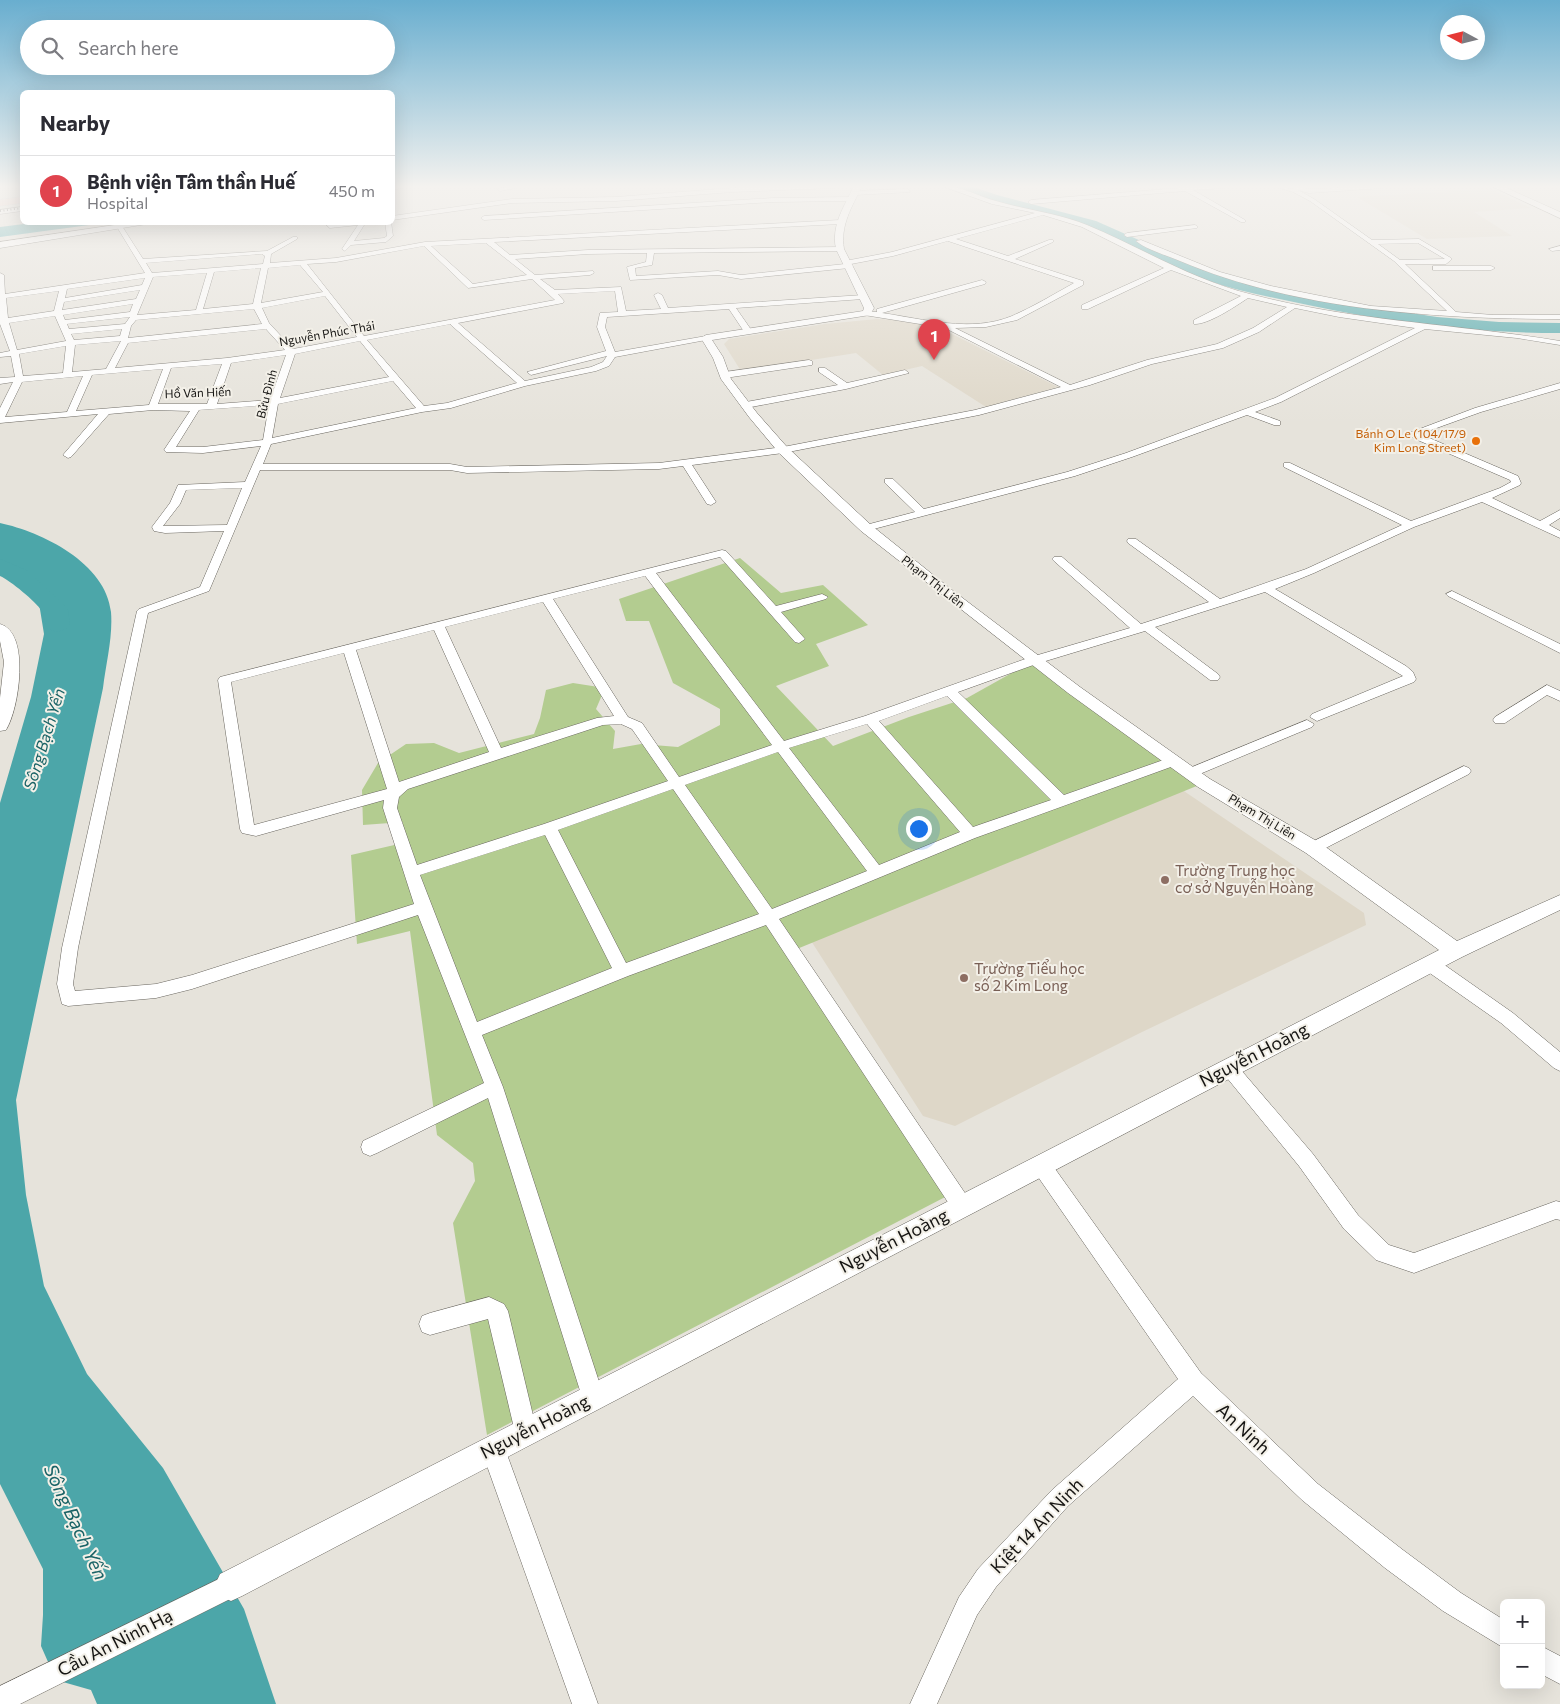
<!DOCTYPE html>
<meta charset="utf-8">
<style>
:root{--surface:#fff;--page:#f2f2f3;--text:#2b2b33;--muted:#7c7c81;--line:#e1e1e2;--accent:#b45309}
body{margin:0;font-family:Commissioner,sans-serif;background:var(--page);color:var(--text)}
.controls{position:absolute;right:15px;bottom:15px;display:grid;overflow:hidden;border-radius:8px;box-shadow:0 5px 20px #0002}
.controls button{width:45px;height:45px;display:grid;place-items:center;padding:0;border:0;border-bottom:1px solid var(--line);background:var(--surface);color:var(--text);font:25px sans-serif}
.compass{position:absolute;left:1440px;top:15px;width:45px;height:45px;border-radius:50%;background:var(--surface);box-shadow:0 5px 20px #0002;rotate:277deg}
.you{position:absolute;left:918px;top:828px;width:18px;height:18px;margin:-12px;border:4px solid #fff;border-radius:50%;background:#1a73e8;box-shadow:0 0 0 8px #1a73e833}
.badge{display:grid;place-items:center;width:32px;height:32px;border-radius:50%;background:var(--accent);color:#fff;font-size:16px;font-weight:700}
.pin{position:absolute;translate:-50% -41px;filter:drop-shadow(0 1px 2px #0008)}
.pin::after{content:'';position:absolute;top:26px;width:18px;height:15px;background:inherit;clip-path:polygon(0 0,100% 0,50% 100%)}
.list{margin:0;padding:0;list-style:none}
h2{display:flex;justify-content:space-between;align-items:center;height:65px;margin:0;padding:0 20px;font-size:21px}
h2 small{font-size:16px;font-weight:400;color:var(--muted)}
.list li{display:grid;grid-template-columns:32px 1fr auto;gap:15px;align-items:center;box-sizing:border-box;height:70px;padding:0 20px;border-top:1px solid var(--line)}
.list b{display:block;font-size:19px;white-space:nowrap}
.list p{margin:0;font-size:16px;white-space:nowrap;color:var(--muted)}
.list em{font-size:16px;font-style:normal;color:var(--muted)}
.icon{flex:none;width:28px;height:28px;fill:none;stroke:currentColor;stroke-width:2;stroke-linecap:round;stroke-linejoin:round}
.map{position:relative;flex:none;width:1560px;height:1704px;overflow:hidden}
.search{position:absolute;background:var(--surface);box-shadow:0 5px 20px #0002;left:20px;top:20px;width:375px;height:55px;display:flex;align-items:center;gap:12px;box-sizing:border-box;padding:0 18px;border-radius:28px;color:var(--muted);font-size:19px}
.panel{position:absolute;background:var(--surface);box-shadow:0 5px 20px #0002;left:20px;top:90px;width:375px;height:135px;border-radius:8px}
.map>svg:first-child{display:block}
.built{fill:#ded7c8}
.green{fill:#b3cc90}
.water{fill:#4ca6a9}
.lines{fill:none;stroke-linecap:round;stroke-linejoin:round}
.river{fill:#4ca6a9;fill-rule:evenodd}
.minor-casing{stroke:#68655e;stroke-width:1}
.tertiary-casing{stroke:#68655e;stroke-width:1}
.secondary-casing{stroke:#68655e;stroke-width:1}
.primary-casing{stroke:#c2c2c2;stroke-width:1}
.minor{fill:#fff;fill-rule:evenodd}
.tertiary{fill:#fff;fill-rule:evenodd}
.secondary{fill:#fff;fill-rule:evenodd}
.primary{fill:#f7c5bc;fill-rule:evenodd}
.rail{stroke:#363532;stroke-width:2;stroke-dasharray:1 2.5;stroke-linecap:butt}
.food-dot{fill:#e8710a;stroke:#f3f0e8;stroke-width:2}
.education-dot{fill:#8d6e63;stroke:#f3f0e8;stroke-width:2}
.labels{text-anchor:middle;stroke-width:4;stroke-linejoin:round;paint-order:stroke}
.far-street-label{font-size:12px;fill:#161513;stroke:#f3f0e8}
.far-food-label{font-size:12px;fill:#c56008;stroke:#f3f0e8;text-anchor:end}
.education-label{font-size:15px;fill:#785e54;stroke:#f3f0e8;text-anchor:start}
.water-label{font-size:16px;font-style:italic;fill:#1a6366;stroke:#f3f0e8}
.near-street-label{font-size:18px;fill:#161513;stroke:#f3f0e8}
.near-water-label{font-size:19px;font-style:italic;fill:#1a6366;stroke:#f3f0e8}
</style>
<div class="map">
<svg width="1560" height="1704" viewBox="0 0 1560 1704">
<rect width="100%" height="100%" fill="#e6e3db"/>
<g class="built">
<path d="M 1491,189 L 1531,208 L 1474,212 L 1512,236 L 1427,239 L 1357,197 Z"/>
<path d="M 877,319 L 902,320 L 936,326 L 1058,387 L 986,407 L 922,366 L 883,375 L 856,353 L 741,371 L 724,344 L 729,339 L 825,324 Z"/>
<path d="M 1175,785 L 1364,913 L 1366,925 L 1140,1033 L 955,1126 L 923,1116 L 799,922 Z"/>
</g>
<path class="green" d="M 740,558 L 781,593 L 823,585 L 868,625 L 816,644 L 829,666 L 776,686 L 833,746 L 909,717 L 967,698 L 1035,660 L 1204,783 L 787,953 L 949,1195 L 487,1435 L 453,1223 L 475,1181 L 473,1163 L 437,1135 L 410,931 L 357,944 L 351,855 L 403,843 L 403,822 L 363,825 L 362,790 L 378,763 L 406,744 L 434,743 L 459,753 L 534,734 L 540,718 L 546,690 L 573,683 L 605,688 L 596,709 L 615,731 L 613,749 L 641,744 L 678,747 L 720,725 L 720,709 L 673,683 L 649,621 L 626,621 L 619,599 Z"/>
<g class="water">
<path d="M 40,222 L 104,222 L 104,223 L 0,237 L 0,227 Z"/>
<path d="M 0,523 C 42,532 106,563 111,612 C 113,637 106,663 103,688 L 16,1100 L 26,1195 L 44,1286 L 87,1374 L 163,1468 L 244,1609 L 276,1704 L 97,1704 L 91,1690 L 56,1680 L 41,1646 L 43,1615 L 43,1569 L 0,1484 L 0,803 L 31,697 L 44,634 L 38,597 L 24,576 L 0,561 Z"/>
</g>
<g class="lines">
<g class="river">
<path d="M 954,186 L 971,186 L 997,195 L 1096,221 L 1193,264 L 1259,285 L 1346,303 L 1437,317 L 1499,322 L 1560,323 L 1560,333 C 1475,333 1391,323 1308,305 C 1275,298 1241,292 1209,281 C 1167,266 1129,243 1087,227 C 1044,212 998,208 956,189 Z"/>
<path d="M 0,559 L 28,571 L 64,605 L 68,610 L 70,624 L 66,629 L 57,632 L 48,629 C 44,624 45,617 42,611 C 35,601 11,581 0,576 Z"/>
</g>
<g class="minor-casing">
<g id="minor">
<path d="M 512,186 L 527,186 L 500,191 L 497,189 Z"/>
<path d="M 794,186 L 837,186 L 834,188 L 732,192 L 616,201 L 512,203 L 392,220 L 392,216 L 512,199 L 616,197 L 732,188 Z"/>
<path d="M 942,186 C 960,185 979,197 996,201 C 1026,210 1058,213 1087,225 C 1142,248 1193,280 1250,294 C 1352,321 1457,324 1560,341 L 1560,345 L 1517,338 L 1425,329 L 1281,402 L 1255,412 L 1280,421 L 1280,425 L 1274,425 L 1247,415 L 1132,457 L 1075,476 L 866,531 L 861,528 L 862,526 L 915,512 L 885,483 L 885,479 L 893,479 L 924,509 L 1067,472 L 1126,453 L 1275,398 L 1415,328 L 1339,317 L 1295,308 L 1259,332 L 1223,348 L 1152,364 L 1090,385 L 979,415 L 783,453 L 692,465 L 716,502 L 711,505 L 707,504 L 683,466 L 659,469 L 467,473 L 450,470 L 260,470 L 209,591 L 148,613 L 78,948 L 73,984 L 75,991 L 156,984 L 192,975 L 414,904 L 383,808 L 384,800 L 256,836 L 242,833 L 240,829 L 218,680 L 220,677 L 722,550 L 726,551 L 776,606 L 822,594 L 828,597 L 826,599 L 781,612 L 805,639 L 799,643 L 795,642 L 720,557 L 656,573 L 784,741 L 865,716 L 1031,657 L 1130,628 L 1054,561 L 1052,559 L 1054,557 L 1062,557 L 1141,624 L 1209,602 L 1128,543 L 1127,541 L 1128,539 L 1136,539 L 1220,599 L 1306,569 L 1402,525 L 1284,467 L 1284,463 L 1290,463 L 1411,521 L 1500,488 L 1511,482 L 1510,480 L 1413,438 L 1409,433 L 1475,408 L 1560,383 L 1560,389 L 1481,412 L 1420,434 L 1518,476 L 1521,483 L 1520,485 L 1492,498 L 1540,521 L 1560,510 L 1560,518 L 1549,525 L 1560,531 L 1560,538 L 1482,502 L 1414,527 L 1314,573 L 1275,589 L 1406,666 L 1413,672 L 1416,679 L 1414,682 L 1317,721 L 1310,717 L 1312,714 L 1403,676 L 1265,592 L 1155,627 L 1218,674 L 1220,677 L 1218,680 L 1210,680 L 1145,631 L 1039,663 L 958,692 L 1064,795 L 1169,758 L 1179,758 L 1181,761 L 1179,764 L 975,838 L 779,919 L 969,1199 L 972,1206 L 969,1213 L 962,1215 L 955,1213 L 766,925 L 628,976 L 482,1035 L 503,1087 L 604,1397 L 601,1405 L 593,1408 L 585,1405 L 582,1397 L 488,1098 L 377,1153 L 370,1156 L 363,1153 L 361,1147 L 363,1141 L 484,1083 L 418,915 L 192,989 L 156,998 L 68,1006 L 62,1004 L 57,984 L 62,948 L 137,611 L 139,609 L 200,587 L 224,531 L 165,533 L 154,531 L 152,527 L 170,503 L 178,485 L 245,482 L 261,446 L 203,453 L 166,452 L 164,450 L 190,411 L 153,410 L 109,414 L 71,457 L 68,458 L 63,455 L 98,414 L 0,423 L 0,408 L 13,382 L 0,384 L 0,378 L 15,377 L 11,356 L 0,357 L 0,353 L 10,351 L 0,324 L 0,273 L 4,275 L 5,294 L 145,273 L 117,227 L 120,225 L 122,226 L 143,259 L 267,251 L 293,237 L 297,237 L 297,239 L 271,254 L 270,263 L 336,258 L 425,242 L 840,220 L 843,222 L 840,224 L 494,242 L 510,255 L 588,250 L 840,247 L 843,249 L 840,251 L 654,253 L 652,265 L 635,268 L 636,276 L 718,271 L 741,275 L 845,264 L 845,261 L 892,252 L 1035,213 L 992,204 ZM 1043,215 L 1082,227 L 1164,268 L 1082,305 L 1082,309 L 1088,309 L 1171,270 L 1241,296 L 1194,320 L 1194,324 C 1208,325 1236,306 1248,298 L 1287,307 L 1253,328 L 1217,344 L 1147,360 L 1070,385 L 955,328 L 986,327 L 1017,320 L 1083,285 L 1083,281 L 1015,259 L 1053,242 L 1053,240 L 1049,240 L 1008,256 L 956,239 ZM 948,241 L 1074,283 C 1054,294 1033,307 1012,316 C 971,333 924,319 882,313 L 985,284 L 986,282 L 982,280 L 877,309 L 877,312 L 864,311 L 864,315 L 945,328 L 1061,387 L 975,410 L 783,447 L 659,463 L 467,467 L 450,464 L 263,464 L 271,444 L 422,412 L 451,408 L 525,386 L 596,371 L 609,366 L 615,357 L 706,340 L 710,338 L 706,336 L 615,352 L 605,327 L 607,317 L 729,309 L 745,333 L 748,333 L 752,331 L 736,308 L 863,299 L 867,297 L 863,295 L 668,308 L 662,295 L 658,293 L 654,295 L 661,309 L 626,311 L 621,287 L 555,290 L 540,279 L 590,275 L 594,273 L 593,271 L 535,275 L 515,259 L 588,254 L 647,253 L 646,262 L 627,267 L 630,280 L 718,275 L 741,279 L 849,268 L 853,266 L 851,264 L 893,256 ZM 486,243 L 527,275 L 473,284 L 431,246 ZM 424,246 L 468,288 L 532,279 L 555,300 L 364,336 L 307,264 L 336,262 ZM 262,254 L 265,256 L 263,264 L 152,273 L 146,263 ZM 300,265 L 323,292 L 261,303 L 268,268 ZM 261,268 L 253,304 L 203,309 L 214,272 ZM 207,273 L 196,310 L 137,315 L 153,277 ZM 145,278 L 142,285 L 65,298 L 67,289 ZM 140,290 L 136,299 L 62,310 L 64,302 ZM 59,291 L 54,311 L 8,318 L 6,298 ZM 615,291 L 618,312 L 600,313 L 597,327 L 606,351 L 527,372 L 531,375 L 607,356 L 603,362 L 591,367 L 525,381 L 458,323 L 563,303 L 564,301 L 558,294 ZM 325,296 L 357,337 L 293,349 L 269,323 L 262,308 ZM 133,304 L 130,312 L 65,320 L 63,315 ZM 254,309 L 262,324 L 128,338 L 131,326 L 136,320 ZM 55,316 L 66,341 L 17,350 L 9,323 ZM 130,317 L 125,324 L 69,329 L 67,324 ZM 451,324 L 451,325 L 517,383 L 447,403 L 424,406 L 367,340 ZM 122,329 L 120,336 L 74,340 L 71,334 ZM 266,329 L 285,350 L 227,358 L 115,368 L 128,343 ZM 121,341 L 106,369 L 72,372 L 75,345 ZM 360,341 L 389,377 L 280,398 L 295,354 ZM 66,346 L 63,373 L 23,376 L 19,354 ZM 286,355 L 270,400 L 217,404 L 231,363 ZM 222,364 L 207,404 L 158,404 L 171,368 ZM 163,369 L 149,405 L 76,411 L 92,375 ZM 83,376 L 67,412 L 5,417 L 22,382 ZM 393,381 L 416,408 L 272,438 L 278,404 ZM 269,405 L 263,440 L 203,447 L 176,447 L 199,410 ZM 242,488 L 227,525 L 163,526 L 180,504 L 186,490 ZM 645,576 L 646,577 L 772,745 L 679,777 L 642,723 L 628,717 L 553,599 ZM 543,602 L 614,716 L 597,718 L 501,748 L 445,627 ZM 434,630 L 489,752 L 399,782 L 356,650 ZM 344,653 L 387,789 L 254,825 L 231,682 ZM 947,696 L 1051,800 L 973,827 L 879,721 ZM 621,724 L 632,729 L 668,781 L 544,824 L 417,865 L 397,808 L 399,797 L 408,789 L 603,725 ZM 867,724 L 960,832 L 879,865 L 789,748 ZM 778,752 L 867,871 L 772,909 L 685,785 ZM 673,789 L 759,914 L 626,963 L 558,830 ZM 545,835 L 612,968 L 477,1022 L 420,875 Z"/>
<path d="M 1205,186 L 1227,186 L 1224,188 L 1193,190 L 1245,220 L 1245,222 L 1241,222 L 1185,191 L 1031,204 L 1028,202 L 1031,200 Z"/>
<path d="M 1273,186 L 1293,189 L 1296,186 L 1309,189 L 1386,186 L 1383,188 L 1309,193 L 1298,190 L 1314,199 L 1372,240 L 1419,239 L 1451,258 L 1451,260 L 1446,264 L 1405,264 L 1456,312 L 1493,315 L 1560,315 L 1560,319 C 1435,319 1296,310 1180,261 C 1166,255 1147,250 1136,241 L 1141,240 L 1220,272 L 1271,286 L 1371,306 L 1447,311 L 1394,261 L 1310,201 L 1293,192 ZM 1418,243 L 1445,259 L 1400,260 L 1378,244 Z"/>
<path d="M 908,189 L 910,192 L 855,195 L 852,193 L 855,191 Z"/>
<path d="M 773,198 L 851,197 L 854,199 L 851,201 L 773,202 L 484,220 L 481,218 L 484,216 Z"/>
<path d="M 22,207 L 22,211 L 0,214 L 0,210 Z"/>
<path d="M 323,222 L 366,222 L 354,241 L 384,238 L 387,236 L 385,222 L 391,222 L 393,236 L 386,242 L 351,245 L 345,251 L 342,249 L 358,225 L 330,228 Z"/>
<path d="M 1195,225 L 1197,226 L 1197,228 L 1127,237 L 1124,235 L 1127,233 Z"/>
<path d="M 1560,246 L 1560,250 L 1552,251 L 1549,249 Z"/>
<path d="M 1433,266 L 1491,266 L 1495,268 L 1491,270 L 1433,270 Z"/>
<path d="M 809,360 L 812,361 L 812,365 L 725,378 L 721,375 L 725,372 Z"/>
<path d="M 819,368 L 825,368 L 847,383 L 905,370 L 909,373 L 846,389 L 746,408 L 742,405 L 746,402 L 838,385 L 819,372 Z"/>
<path d="M 1452,591 L 1560,644 L 1560,653 L 1448,596 L 1446,594 Z"/>
<path d="M 1547,685 L 1560,691 L 1560,701 L 1547,695 L 1505,723 L 1495,723 L 1493,720 L 1495,717 Z"/>
<path d="M 1307,720 L 1314,724 L 1312,727 L 1195,776 L 1185,776 L 1183,773 L 1185,770 Z"/>
<path d="M 1464,766 L 1469,768 L 1471,771 L 1469,774 L 1318,852 L 1313,853 L 1308,852 L 1306,848 L 1308,844 Z"/>
<path d="M 1430,957 L 1436,959 L 1513,1013 L 1560,1052 L 1560,1071 L 1554,1068 L 1501,1023 L 1424,969 L 1422,964 L 1424,959 Z"/>
<path d="M 1229,1060 L 1235,1063 L 1313,1154 L 1358,1215 L 1389,1245 L 1414,1253 L 1556,1201 L 1560,1202 L 1560,1220 L 1556,1219 L 1414,1273 L 1376,1260 L 1344,1229 L 1299,1166 L 1223,1073 L 1220,1068 L 1223,1063 Z"/>
<path d="M 1041,1156 L 1048,1159 L 1201,1373 L 1318,1484 L 1403,1550 L 1461,1593 L 1504,1620 L 1504,1648 L 1443,1611 L 1385,1568 L 1302,1500 L 1193,1396 L 1068,1506 L 996,1587 L 977,1615 L 937,1704 L 910,1704 L 959,1597 L 978,1569 L 1052,1490 L 1178,1379 L 1034,1171 L 1031,1165 L 1034,1159 Z"/>
<path d="M 489,1297 L 504,1304 L 508,1311 L 537,1432 L 534,1440 L 526,1443 L 518,1440 L 515,1432 L 488,1319 L 430,1335 L 422,1332 L 419,1324 L 422,1316 L 430,1313 Z"/>
<path d="M 493,1437 L 501,1441 L 505,1449 L 598,1704 L 572,1704 L 481,1449 L 485,1441 Z"/>
<path d="M 231,1573 L 240,1576 L 243,1585 L 240,1594 L 20,1704 L 0,1704 L 0,1686 Z"/>
<path d="M 1541,1646 L 1560,1656 L 1560,1684 L 1541,1674 Z"/>
</g>
</g>
<g class="tertiary-casing">
<g id="tertiary">
<path d="M 392,186 L 412,186 L 392,190 Z"/>
<path d="M 854,186 L 862,186 C 852,207 840,225 844,249 L 874,308 L 870,315 L 712,340 L 723,357 L 731,379 L 757,413 L 787,447 L 871,525 L 952,590 L 1080,687 L 1210,779 L 1320,843 L 1457,941 L 1560,895 L 1560,910 L 1462,957 L 242,1596 L 231,1601 L 220,1596 L 215,1585 L 220,1574 L 1439,950 L 1306,853 L 1198,787 L 1068,693 L 861,531 L 779,453 L 749,417 L 721,379 L 713,358 L 701,338 L 706,335 L 863,311 L 864,308 L 836,249 C 831,225 844,207 854,186 Z"/>
<path d="M 135,222 L 159,222 L 0,248 L 0,242 Z"/>
<path d="M 0,624 C 31,632 19,710 6,730 L 0,731 L 0,698 L 4,662 L 0,641 Z"/>
</g>
</g>
<g class="secondary-casing">
<path id="secondary" d="M 1491,186 L 1502,186 L 1560,212 L 1560,218 Z"/>
</g>
<g class="primary-casing">
<path id="primary" d="M 22,197 L 22,203 L 0,206 L 0,200 Z"/>
</g>
<use href="#minor" class="minor"/>
<use href="#tertiary" class="tertiary"/>
<use href="#secondary" class="secondary"/>
<use href="#primary" class="primary"/>
<path class="rail" d="M 0,211 L 22,208"/>
</g>
<linearGradient id="sky" x2="0" y2="1"><stop stop-color="#69aecf"/><stop offset="0.44" stop-color="#f4f2ef"/><stop offset="1" stop-color="#f4f2ef" stop-opacity="0"/></linearGradient>
<rect width="1560" height="424" fill="url(#sky)"/>
<circle class="food-dot" cx="1476" cy="441" r="5"/>
<g class="education-dot">
<circle cx="1165" cy="880" r="5"/>
<circle cx="964" cy="978" r="5"/>
</g>
<g class="labels">
<g class="far-street-label">
<text transform="translate(327 334) rotate(-10)" y="4">Nguyễn Phúc Thái</text>
<text transform="translate(198 393) rotate(-2)" y="4">Hồ Văn Hiến</text>
<text transform="translate(267 394) rotate(-75)" y="4">Bửu Đình</text>
<text transform="translate(933 582) rotate(38)" y="4">Phạm Thị Liên</text>
<text transform="translate(1262 817) rotate(31)" y="4">Phạm Thị Liên</text>
</g>
<g class="far-food-label">
<text x="1466" y="438">Bánh O Le (104/17/9<tspan x="1466" dy="14">Kim Long Street)</tspan></text>
</g>
<g class="education-label">
<text x="1175" y="876">Trường Trung học<tspan x="1175" dy="17">cơ sở Nguyễn Hoàng</tspan></text>
<text x="974" y="974">Trường Tiểu học<tspan x="974" dy="17">số 2 Kim Long</tspan></text>
</g>
<g class="water-label">
<text transform="translate(44 739) rotate(-73)" y="6">Sông Bạch Yến</text>
</g>
<g class="near-street-label">
<text transform="translate(1254 1055) rotate(-27)" y="6">Nguyễn Hoàng</text>
<text transform="translate(894 1241) rotate(-27)" y="6">Nguyễn Hoàng</text>
<text transform="translate(535 1427) rotate(-27)" y="6">Nguyễn Hoàng</text>
<text transform="translate(1243 1429) rotate(43)" y="6">An Ninh</text>
<text transform="translate(1037 1526) rotate(-46)" y="6">Kiệt 14 An Ninh</text>
<text transform="translate(115 1643) rotate(-27)" y="6">Cầu An Ninh Hạ</text>
</g>
<g class="near-water-label">
<text transform="translate(76 1522) rotate(65)" y="7">Sông Bạch Yến</text>
</g>
</g>
</svg>
<div class="controls">
<button>+</button>
<button>−</button>
</div>
<svg class="compass" viewBox="-18 -18 36 36"><path d="M0-13l5 13h-10z" fill="#e53935"/><path d="M0 13l5-13h-10z" fill="#7c7c81"/></svg>
<div class="you"></div>
<div class="pin badge" style="left:934px;top:360px;background:#e0444e">1</div>
<div class="search"><svg class="icon" aria-label="search" viewBox="0 0 24 24"><circle cx="10" cy="10" r="6"/><path d="M15 15l6 6"/></svg>Search here</div>
<section class="panel">
<h2>Nearby<small></small></h2>
<ul class="list">
<li><span class="badge" style="background:#e0444e">1</span><div><b>Bệnh viện Tâm thần Huế</b><p>Hospital</p></div><em>450 m</em></li>
</ul>
</section>
</div>
